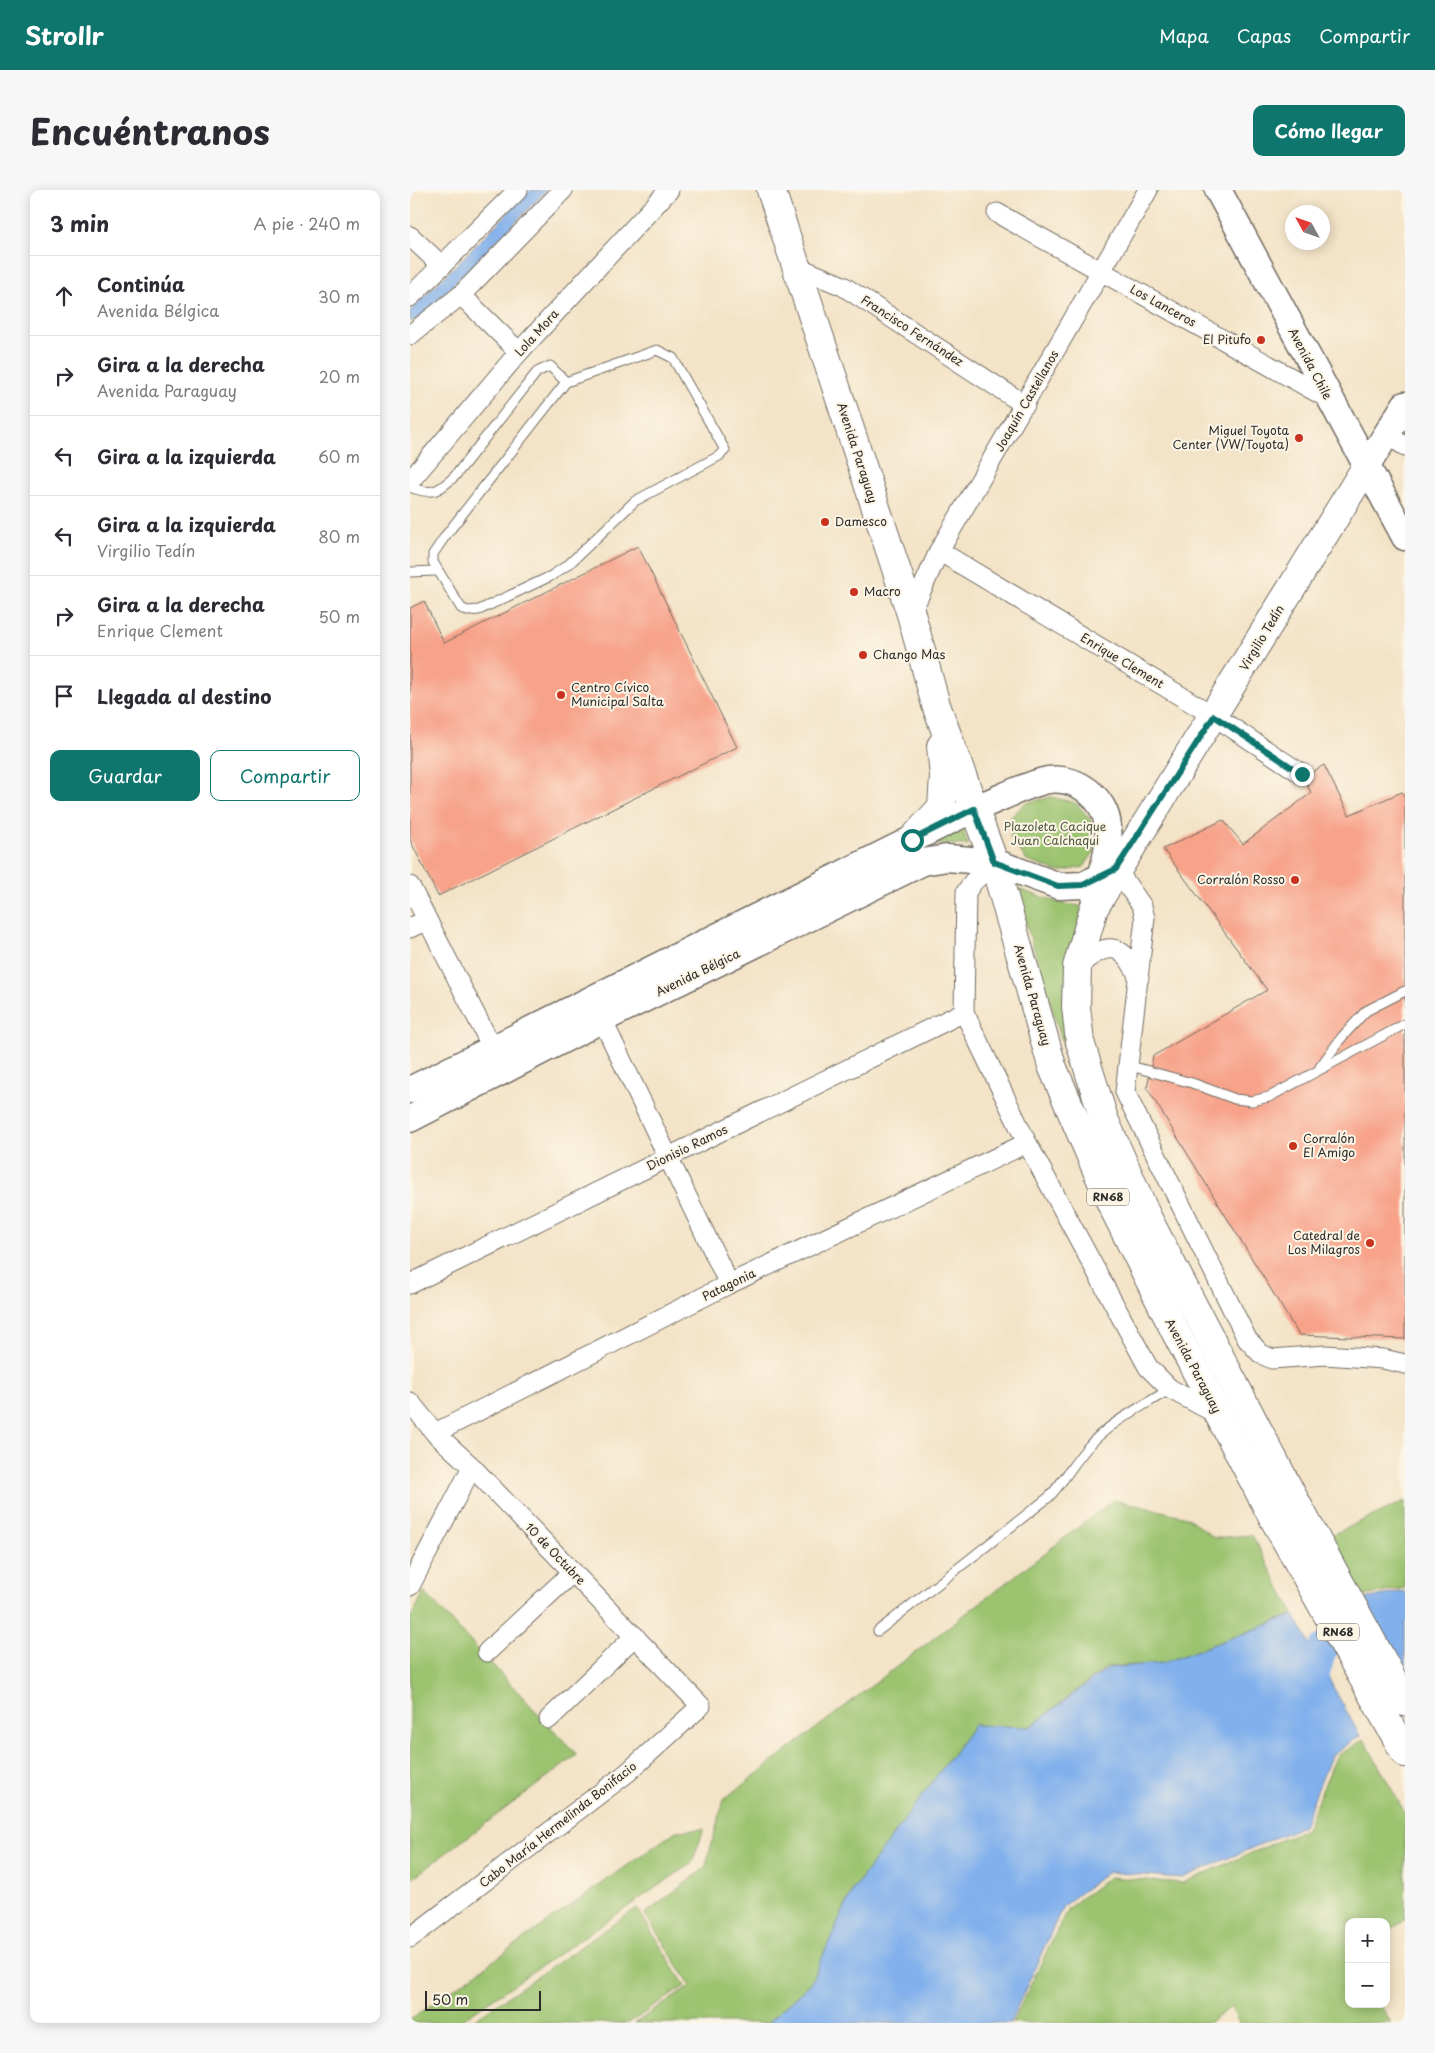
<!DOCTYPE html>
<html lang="es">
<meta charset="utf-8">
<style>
:root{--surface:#fff;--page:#f7f7f7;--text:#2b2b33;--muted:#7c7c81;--line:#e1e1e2;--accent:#0f766e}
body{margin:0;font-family:"Playpen Sans",sans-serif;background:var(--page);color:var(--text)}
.controls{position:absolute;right:15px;bottom:15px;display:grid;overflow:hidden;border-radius:10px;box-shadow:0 2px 12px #0003}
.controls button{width:45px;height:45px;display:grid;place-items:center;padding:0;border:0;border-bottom:1px solid var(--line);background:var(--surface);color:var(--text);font:25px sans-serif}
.compass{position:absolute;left:875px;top:15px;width:45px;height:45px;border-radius:50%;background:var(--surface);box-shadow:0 2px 12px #0003;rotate:310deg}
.scale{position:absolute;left:15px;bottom:12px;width:116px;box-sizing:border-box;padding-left:5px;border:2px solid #2b2b2b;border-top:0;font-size:14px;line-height:18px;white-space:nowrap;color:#2b2b2b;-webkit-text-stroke:4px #fcf5e5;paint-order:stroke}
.stop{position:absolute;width:15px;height:15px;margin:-11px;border:4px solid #0f766e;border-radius:50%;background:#fff}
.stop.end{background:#0f766e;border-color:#fff;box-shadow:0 1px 5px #0008}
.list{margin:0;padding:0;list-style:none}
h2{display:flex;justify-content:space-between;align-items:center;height:65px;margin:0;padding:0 20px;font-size:21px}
h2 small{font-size:16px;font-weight:400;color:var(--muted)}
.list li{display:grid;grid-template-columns:32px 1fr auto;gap:15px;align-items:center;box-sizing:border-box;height:80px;padding:0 20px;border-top:1px solid var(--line)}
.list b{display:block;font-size:19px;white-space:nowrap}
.list p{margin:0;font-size:16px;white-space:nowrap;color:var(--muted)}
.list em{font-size:16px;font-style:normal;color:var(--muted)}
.actions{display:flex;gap:10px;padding:15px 20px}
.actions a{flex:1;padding:11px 0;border:1px solid var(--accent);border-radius:10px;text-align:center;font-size:18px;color:var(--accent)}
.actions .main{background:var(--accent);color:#fff}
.icon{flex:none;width:28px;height:28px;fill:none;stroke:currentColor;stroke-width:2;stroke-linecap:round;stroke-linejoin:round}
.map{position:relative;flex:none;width:995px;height:1833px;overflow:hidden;border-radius:10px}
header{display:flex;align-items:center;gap:30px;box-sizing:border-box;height:70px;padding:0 25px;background:var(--accent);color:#fff}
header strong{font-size:24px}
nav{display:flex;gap:28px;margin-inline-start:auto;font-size:18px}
.intro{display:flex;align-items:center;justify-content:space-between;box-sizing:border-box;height:120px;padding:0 30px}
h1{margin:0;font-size:35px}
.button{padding:12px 22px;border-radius:10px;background:var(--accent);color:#fff;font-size:18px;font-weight:700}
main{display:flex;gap:30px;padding:0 30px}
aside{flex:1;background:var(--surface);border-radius:10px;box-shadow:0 2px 12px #0003}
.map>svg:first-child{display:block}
.green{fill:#9bc36f;stroke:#63774d}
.water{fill:#81b0ec;stroke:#566e8c}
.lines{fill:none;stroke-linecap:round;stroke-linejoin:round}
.river{stroke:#81b0ec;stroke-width:28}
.building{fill:#f7a289}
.lane-casing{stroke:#716b62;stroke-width:11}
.street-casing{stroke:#716b62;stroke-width:21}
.secondary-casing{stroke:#716b62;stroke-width:29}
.primary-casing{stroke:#716b62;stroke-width:30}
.lane{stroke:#fff;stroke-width:9}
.street{stroke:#fff;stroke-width:19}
.secondary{stroke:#fff;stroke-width:26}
.primary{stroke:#fff;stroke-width:28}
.route{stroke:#0f766e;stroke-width:6}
.poi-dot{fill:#c8321e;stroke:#fcf5e5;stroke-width:2}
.labels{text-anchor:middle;stroke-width:4;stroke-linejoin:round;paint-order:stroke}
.shield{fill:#fcf5e5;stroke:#6a6863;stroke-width:1}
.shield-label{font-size:11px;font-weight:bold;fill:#2b2b2b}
.street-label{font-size:12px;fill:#2b2b2b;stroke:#fcf5e5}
.poi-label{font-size:12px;fill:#2b2b2b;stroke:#fcf5e5;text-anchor:start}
.park-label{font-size:12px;fill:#4d593f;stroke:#fcf5e5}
</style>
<header>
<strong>Strollr</strong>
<nav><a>Mapa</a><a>Capas</a><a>Compartir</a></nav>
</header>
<div class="intro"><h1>Encuéntranos</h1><a class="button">Cómo llegar</a></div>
<main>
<aside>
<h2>3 min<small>A pie · 240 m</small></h2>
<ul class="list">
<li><svg class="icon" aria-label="ahead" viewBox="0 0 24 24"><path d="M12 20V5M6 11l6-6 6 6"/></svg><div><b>Continúa</b><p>Avenida Bélgica</p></div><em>30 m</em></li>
<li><svg class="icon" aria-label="right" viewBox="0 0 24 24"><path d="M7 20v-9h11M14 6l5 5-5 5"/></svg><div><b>Gira a la derecha</b><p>Avenida Paraguay</p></div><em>20 m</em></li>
<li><svg class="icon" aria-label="left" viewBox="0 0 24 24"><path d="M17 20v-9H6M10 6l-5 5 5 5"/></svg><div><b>Gira a la izquierda</b></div><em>60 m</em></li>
<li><svg class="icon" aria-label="left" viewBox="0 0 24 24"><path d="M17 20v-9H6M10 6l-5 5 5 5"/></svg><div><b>Gira a la izquierda</b><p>Virgilio Tedín</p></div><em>80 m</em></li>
<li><svg class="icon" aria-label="right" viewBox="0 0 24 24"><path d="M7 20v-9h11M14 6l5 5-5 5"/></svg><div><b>Gira a la derecha</b><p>Enrique Clement</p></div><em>50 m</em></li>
<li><svg class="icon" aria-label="arrive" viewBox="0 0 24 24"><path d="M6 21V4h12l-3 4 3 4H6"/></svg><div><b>Llegada al destino</b></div></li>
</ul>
<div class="actions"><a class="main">Guardar</a><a>Compartir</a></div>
</aside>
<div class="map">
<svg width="995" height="1833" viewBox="0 0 995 1833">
<rect width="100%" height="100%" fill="#fcf5e5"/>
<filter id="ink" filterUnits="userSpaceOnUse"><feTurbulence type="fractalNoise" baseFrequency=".02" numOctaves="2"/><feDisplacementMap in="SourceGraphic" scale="10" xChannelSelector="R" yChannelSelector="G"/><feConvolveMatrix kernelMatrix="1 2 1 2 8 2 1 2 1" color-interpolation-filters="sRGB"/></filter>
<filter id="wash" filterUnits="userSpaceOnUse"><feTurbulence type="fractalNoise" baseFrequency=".0096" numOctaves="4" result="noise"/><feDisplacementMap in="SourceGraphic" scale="20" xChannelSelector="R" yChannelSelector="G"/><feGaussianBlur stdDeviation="1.12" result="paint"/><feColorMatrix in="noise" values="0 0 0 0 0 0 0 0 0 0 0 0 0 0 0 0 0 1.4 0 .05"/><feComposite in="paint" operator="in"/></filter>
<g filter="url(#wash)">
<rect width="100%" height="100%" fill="#f3e3c7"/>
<g class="green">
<path d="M 641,607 L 666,613 L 682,632 L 684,662 L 674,677 L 649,682 L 617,671 L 601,648 L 601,627 L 615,613 Z"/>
<path d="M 551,635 L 558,655 L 520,654 Z"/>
<path d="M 605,698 L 653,714 L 671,716 L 658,855 L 654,857 Z"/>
<path d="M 704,1310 L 777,1327 L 804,1348 L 842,1345 L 884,1424 L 754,1473 L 697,1477 L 619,1537 L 564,1535 L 443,1700 L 400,1794 L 357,1833 L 225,1833 L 281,1796 L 235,1724 L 295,1678 L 314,1609 Z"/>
<path d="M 995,1311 L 995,1398 L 948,1407 L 917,1347 Z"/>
<path d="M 14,1402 L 167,1565 L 0,1690 L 0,1430 Z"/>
<path d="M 954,1549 L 995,1623 L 995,1730 L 976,1743 L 976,1732 L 939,1732 L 939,1814 L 970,1814 L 981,1833 L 829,1833 L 821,1817 L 798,1833 L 602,1833 L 658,1718 L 699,1687 L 773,1693 L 896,1639 L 926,1567 Z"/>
<path d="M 294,1639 L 282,1673 L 53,1829 L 56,1833 L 0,1833 L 0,1830 L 266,1641 Z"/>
<path d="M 227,1718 L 275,1796 L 219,1833 L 59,1833 Z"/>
</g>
<g class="water">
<path d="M 121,0 L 137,0 L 12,126 L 0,132 L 0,121 Z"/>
<path d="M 995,1401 L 995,1492 L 950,1410 Z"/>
<path d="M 884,1425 L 950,1546 L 921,1566 L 893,1636 L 772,1688 L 697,1682 L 653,1716 L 600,1833 L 357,1833 L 400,1794 L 443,1700 L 564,1535 L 620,1537 L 698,1478 L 753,1473 Z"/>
</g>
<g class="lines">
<path class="river" d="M 896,1505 L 907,1480 L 913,1458 L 963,1424 L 995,1418"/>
</g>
<g id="blocks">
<g class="building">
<path d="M 228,356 L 327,557 L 28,706 L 0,650 L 0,418 L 14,411 L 34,453 Z"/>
<path d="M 914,575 L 939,625 L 992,602 L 995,607 L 995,1149 L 889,1145 L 737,898 L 743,866 L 857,800 L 753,659 L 813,630 L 833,654 L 901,603 L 894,587 Z"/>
</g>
</g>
</g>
<g filter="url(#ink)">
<use href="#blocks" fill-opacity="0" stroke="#716b62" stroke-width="1"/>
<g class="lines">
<g class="lane-casing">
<g id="lane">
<path d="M 247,160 L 263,168 L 315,260 L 309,266 L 225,311 L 159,374 L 141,386 L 69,420 L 57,421 L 51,418 L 23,372 L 23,364 L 36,345 L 156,192 Z"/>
<path d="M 0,297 C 22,306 29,301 45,286 L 127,182 L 140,176 L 156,192"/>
<path d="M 0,382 L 26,381"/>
<path d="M 717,875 L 782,893 L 825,909 L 842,911 L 859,907 L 995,834"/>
<path d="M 910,877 L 932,847 L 956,821 L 995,801"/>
<path d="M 468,1441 L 639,1307 C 653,1292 663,1274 677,1258 C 698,1233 732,1217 760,1199"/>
</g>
</g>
<g class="street-casing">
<g id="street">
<path d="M 587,23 L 919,209"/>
<path d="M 0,46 L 32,76"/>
<path d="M 385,76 L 433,96 L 615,215"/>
<path d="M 51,105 L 109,162"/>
<path d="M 0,107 L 108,0"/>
<path d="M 0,145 L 51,105 L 153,0"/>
<path d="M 977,245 L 995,256"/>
<path d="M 0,291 L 109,162 L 259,0"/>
<path d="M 529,361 L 804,526 L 892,584"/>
<path d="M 501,424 L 529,361 L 738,0"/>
<path d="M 584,672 L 563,692 L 556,702 L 554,822 L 617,953 L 738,1177 L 760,1199 L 809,1225"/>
<path d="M 706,679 L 732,716 L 735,728 L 715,902 L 837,1149 L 851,1164 L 862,1169 L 915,1165 L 973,1169 L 995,1174"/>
<path d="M 0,696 L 88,869"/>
<path d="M 0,738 L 17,730"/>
<path d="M 667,777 C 696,752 712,750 729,788"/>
<path d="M 187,819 L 319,1094"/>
<path d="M 0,1094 L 554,822"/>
<path d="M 0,1212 L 25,1243 L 62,1277 L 291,1516 L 217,1583 L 0,1748"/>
<path d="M 25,1243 L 319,1094 L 617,953"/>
<path d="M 0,1396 L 62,1277"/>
<path d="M 77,1462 L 163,1382"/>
<path d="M 139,1529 L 225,1446"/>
</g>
</g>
<g class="secondary-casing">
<g id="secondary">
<path d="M 808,0 L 995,347"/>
<path d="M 956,277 L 995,215"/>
<path d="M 0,900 L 563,619 C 585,611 617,594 638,590 C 667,586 696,608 698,637 C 701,659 689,693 684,716"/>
<path d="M 0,929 L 191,830 L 513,672 L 537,668 L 584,672 L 649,696 L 673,695 L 701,682"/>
</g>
</g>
<g class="primary-casing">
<g id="primary">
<path d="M 361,0 L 501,424 L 526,515 L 584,672 L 642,876 L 701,1013 L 765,1141 L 860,1322 L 995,1563"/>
<path d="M 956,277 L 684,718 L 667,777 L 666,817 L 670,852 L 694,929 L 737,1027 L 883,1307 L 995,1512"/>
<path d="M 502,650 L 532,617 L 534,586 L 531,556"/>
</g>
</g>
<use href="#lane" class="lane"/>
<use href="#street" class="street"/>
<use href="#secondary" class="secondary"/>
<use href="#primary" class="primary"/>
</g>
</g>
<g class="lines" filter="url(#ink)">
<path class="route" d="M 502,650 L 564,619 L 584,672 L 648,696 L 673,695 L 706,679 L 804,526 L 892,584"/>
</g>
<g class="poi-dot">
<circle cx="851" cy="150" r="5"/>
<circle cx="889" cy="248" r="5"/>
<circle cx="415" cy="332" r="5"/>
<circle cx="444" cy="402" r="5"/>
<circle cx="453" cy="465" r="5"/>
<circle cx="151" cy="505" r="5"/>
<circle cx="885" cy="690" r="5"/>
<circle cx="883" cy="956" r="5"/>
<circle cx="960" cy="1053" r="5"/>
</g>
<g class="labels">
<g class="shield">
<rect x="677" y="998.5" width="42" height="17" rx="4"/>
<rect x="907" y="1433.5" width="42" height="17" rx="4"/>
</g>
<g class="shield-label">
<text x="698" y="1011">RN68</text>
<text x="928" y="1446">RN68</text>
</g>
<g class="street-label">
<text transform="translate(753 116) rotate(29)" y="4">Los Lanceros</text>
<text transform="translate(502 141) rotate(33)" y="4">Francisco Fernández</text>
<text transform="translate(127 143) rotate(-48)" y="4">Lola Mora</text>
<text transform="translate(900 174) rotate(62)" y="4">Avenida Chile</text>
<text transform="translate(617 211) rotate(-60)" y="4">Joaquín Castellanos</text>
<text transform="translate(447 263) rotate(72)" y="4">Avenida Paraguay</text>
<text transform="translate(852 448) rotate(-59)" y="4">Virgilio Tedín</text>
<text transform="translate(712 471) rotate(31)" y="4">Enrique Clement</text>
<text transform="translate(288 783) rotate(-26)" y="4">Avenida Bélgica</text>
<text transform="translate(622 805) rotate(74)" y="4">Avenida Paraguay</text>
<text transform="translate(277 958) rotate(-26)" y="4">Dionisio Ramos</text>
<text transform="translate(319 1095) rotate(-26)" y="4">Patagonia</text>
<text transform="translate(783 1176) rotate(62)" y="4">Avenida Paraguay</text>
<text transform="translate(145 1364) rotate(46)" y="4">10 de Octubre</text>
<text transform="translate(148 1635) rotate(-38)" y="4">Cabo María Hermelinda Bonifacio</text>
</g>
<g class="poi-label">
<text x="841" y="154" text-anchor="end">El Pitufo</text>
<text x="879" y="245" text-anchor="end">Miguel Toyota<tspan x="879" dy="14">Center (VW/Toyota)</tspan></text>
<text x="425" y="336">Damesco</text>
<text x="454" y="406">Macro</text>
<text x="463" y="469">Chango Mas</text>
<text x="161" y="502">Centro Cívico<tspan x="161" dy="14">Municipal Salta</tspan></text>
<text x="875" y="694" text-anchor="end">Corralón Rosso</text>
<text x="893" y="953">Corralón<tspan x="893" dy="14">El Amigo</tspan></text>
<text x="950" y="1050" text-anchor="end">Catedral de<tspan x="950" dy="14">Los Milagros</tspan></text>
</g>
<g class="park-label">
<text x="645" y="641">Plazoleta Cacique<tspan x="645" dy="14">Juan Calchaqui</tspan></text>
</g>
</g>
</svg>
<div class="controls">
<button>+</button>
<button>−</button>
</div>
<svg class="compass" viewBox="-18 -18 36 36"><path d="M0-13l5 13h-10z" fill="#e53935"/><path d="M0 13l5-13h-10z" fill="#7c7c81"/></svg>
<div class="scale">50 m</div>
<div class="stop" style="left:502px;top:650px"></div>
<div class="stop end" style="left:892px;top:584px"></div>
</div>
</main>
